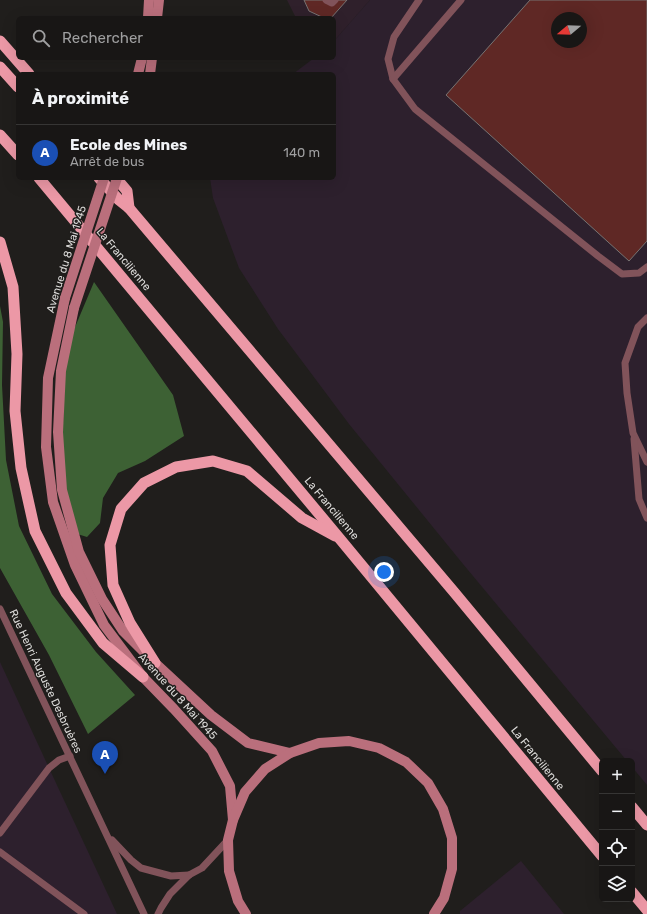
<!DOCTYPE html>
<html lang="fr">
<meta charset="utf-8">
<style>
:root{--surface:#181615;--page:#211f1e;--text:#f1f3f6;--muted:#9f9fa0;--line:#363534;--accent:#42d4a1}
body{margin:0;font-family:Rubik,sans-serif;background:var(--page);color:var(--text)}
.controls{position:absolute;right:12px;bottom:12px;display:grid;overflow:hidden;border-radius:6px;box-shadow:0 4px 16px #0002}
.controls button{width:36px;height:36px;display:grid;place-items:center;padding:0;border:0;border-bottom:1px solid var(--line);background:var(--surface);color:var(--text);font:20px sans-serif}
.compass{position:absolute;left:551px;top:12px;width:36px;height:36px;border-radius:50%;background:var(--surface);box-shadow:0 4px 16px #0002;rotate:251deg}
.you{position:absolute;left:384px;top:572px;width:14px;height:14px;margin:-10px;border:3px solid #fff;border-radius:50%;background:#1a73e8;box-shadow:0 0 0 6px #1a73e833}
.badge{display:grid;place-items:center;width:26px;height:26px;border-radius:50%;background:var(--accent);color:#fff;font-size:13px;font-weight:700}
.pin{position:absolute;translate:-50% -33px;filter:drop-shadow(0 1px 2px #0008)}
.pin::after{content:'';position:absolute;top:21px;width:14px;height:12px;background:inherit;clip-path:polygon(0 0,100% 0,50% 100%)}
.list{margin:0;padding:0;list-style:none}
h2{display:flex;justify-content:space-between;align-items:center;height:52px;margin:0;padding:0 16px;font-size:17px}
h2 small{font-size:13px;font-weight:400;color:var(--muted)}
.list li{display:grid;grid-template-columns:26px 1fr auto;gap:12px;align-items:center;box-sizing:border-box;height:56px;padding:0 16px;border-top:1px solid var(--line)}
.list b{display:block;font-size:15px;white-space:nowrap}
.list p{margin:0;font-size:13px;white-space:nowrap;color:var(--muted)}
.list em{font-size:13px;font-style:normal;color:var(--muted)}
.icon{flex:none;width:22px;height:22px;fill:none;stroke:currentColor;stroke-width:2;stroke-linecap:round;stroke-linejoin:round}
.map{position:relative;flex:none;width:647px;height:914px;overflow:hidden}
.search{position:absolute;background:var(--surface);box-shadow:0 4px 16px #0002;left:16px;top:16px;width:320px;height:44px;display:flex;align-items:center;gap:10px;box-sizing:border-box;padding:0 14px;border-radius:6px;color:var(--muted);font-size:15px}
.panel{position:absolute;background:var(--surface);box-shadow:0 4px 16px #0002;left:16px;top:72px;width:320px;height:108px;border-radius:6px}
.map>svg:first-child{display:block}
.commercial{fill:#2f202b}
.industrial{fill:#2d202d;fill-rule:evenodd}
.forest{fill:#3d6134}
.building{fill:#5f2825;stroke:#777372;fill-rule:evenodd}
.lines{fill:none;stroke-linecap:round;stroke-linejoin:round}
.service{stroke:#81535a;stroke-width:7}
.secondary{stroke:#ba6f7c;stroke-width:10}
.trunk{stroke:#ec98a6;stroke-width:11}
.secondary-bridge{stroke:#ba6f7c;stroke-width:10}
.labels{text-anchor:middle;stroke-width:3;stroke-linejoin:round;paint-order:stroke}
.street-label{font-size:11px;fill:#dddcda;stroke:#201e1c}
</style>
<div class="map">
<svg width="647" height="914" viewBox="0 0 647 914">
<rect width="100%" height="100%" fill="#201e1c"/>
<path class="commercial" d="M 287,0 L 370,0 L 334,41 L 334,18 L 298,18 L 295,16 Z"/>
<g class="industrial">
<path d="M 370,0 L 647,0 L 647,785 L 632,767 L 632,761 L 627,761 L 463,564 L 349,424 L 278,329 L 239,268 L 213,198 L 210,178 L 334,178 L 334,74 L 293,74 L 314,58 L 334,58 L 334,41 ZM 557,18 L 581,18 L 581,42 L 557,42 Z"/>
<path d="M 0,662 L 49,768 L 117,914 L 0,914 Z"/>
<path d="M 521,861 L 564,914 L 460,914 L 460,911 Z"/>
</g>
<g class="forest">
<path d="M 94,282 L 173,395 L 184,436 L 145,461 L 118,473 L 103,498 L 100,523 L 87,537 L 71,532 L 60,498 L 65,374 L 70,339 Z"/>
<path d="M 0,306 L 3,322 L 2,385 L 6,460 L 19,526 L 52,594 L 96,652 L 135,695 L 88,734 L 49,655 L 0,568 Z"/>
</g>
<g class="building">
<path d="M 304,0 L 347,0 L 331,18 L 324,18 L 309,11 Z"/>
<path d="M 530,0 L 647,0 L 647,241 L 629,261 L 446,95 ZM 557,18 L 581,18 L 581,42 L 557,42 Z"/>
</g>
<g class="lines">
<g class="service">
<path d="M 326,0 L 332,3 L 335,0"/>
<path d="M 419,0 L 394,37 L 388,59 L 393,79 L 415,109 L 598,256 L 622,274 L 639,273 L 647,267"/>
<path d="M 393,79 L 461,0"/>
<path d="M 647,318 L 638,327 L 625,363 L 627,393 L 633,433 L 647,462"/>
<path d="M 634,439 L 639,499 L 647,518"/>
<path d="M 0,609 L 144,914"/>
<path d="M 0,833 L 49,768 L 59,760 L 70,756"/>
<path d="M 112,840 L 131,860 L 141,868 L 171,876 L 189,875"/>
<path d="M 0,852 L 84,914"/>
<path d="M 158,914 L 161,908 L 170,894 L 189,875 L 202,868 L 228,840"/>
</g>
<g class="secondary">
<path d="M 148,18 L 149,0"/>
<path d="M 157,18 L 159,0"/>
<path d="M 138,74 L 142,58"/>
<path d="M 150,74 L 152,58"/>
<path d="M 65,298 L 48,378 L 46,447 L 53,502 L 75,565 L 104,625 L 143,677 L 174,709 L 212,751 L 230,786 L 233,820"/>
<path d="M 74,308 L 61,371 L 58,432 L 62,490 L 79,552 L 102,599 L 123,631 L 155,663 L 211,715 L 248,743 L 290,753"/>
<path d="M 246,914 L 238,901 L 229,871 L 228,840 L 233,820 L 245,792 L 265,769 L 290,753 L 319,743 L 349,741 L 379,748 L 406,762 L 428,783 L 443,809 L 452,838 L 452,869 L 444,898 L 434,914"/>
</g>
<g class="trunk">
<path d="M 0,41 L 29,74"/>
<path d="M 0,67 L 18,87"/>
<path d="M 0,135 L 18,155"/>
<path d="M 39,178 L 340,539 L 602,856"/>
<path d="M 99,178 L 119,200 L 129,208 L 454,592 L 602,771"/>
<path d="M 116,178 L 127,191 L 129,208"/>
<path d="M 0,242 L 13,287 L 17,354 L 15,411 L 21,468 L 35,531 L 66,593 L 103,643 L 143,677"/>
<path d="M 155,663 L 130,623 L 113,585 L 110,545 L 121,509 L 144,483 L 176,467 L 213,461 L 247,471 L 302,518 L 335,536"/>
<path d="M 632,807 L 647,825"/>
<path d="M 632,892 L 647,910"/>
</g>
<g class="secondary-bridge">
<path d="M 65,298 L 104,178"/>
<path d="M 74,308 L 117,178"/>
</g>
</g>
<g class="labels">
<g class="street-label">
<text transform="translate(66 259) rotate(-73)" y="4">Avenue du 8 Mai 1945</text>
<text transform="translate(124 259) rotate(50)" y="4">La Francilienne</text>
<text transform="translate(332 508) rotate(50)" y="4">La Francilienne</text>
<text transform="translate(46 681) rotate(65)" y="4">Rue Henri Auguste Desbruères</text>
<text transform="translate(178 696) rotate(48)" y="4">Avenue du 8 Mai 1945</text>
<text transform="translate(538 758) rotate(51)" y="4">La Francilienne</text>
</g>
</g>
</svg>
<div class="controls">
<button>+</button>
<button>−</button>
<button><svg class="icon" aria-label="locate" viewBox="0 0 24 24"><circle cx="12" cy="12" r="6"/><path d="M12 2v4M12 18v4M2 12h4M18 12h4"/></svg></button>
<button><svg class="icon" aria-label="layers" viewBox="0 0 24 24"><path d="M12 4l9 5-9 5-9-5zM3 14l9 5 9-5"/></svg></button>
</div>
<svg class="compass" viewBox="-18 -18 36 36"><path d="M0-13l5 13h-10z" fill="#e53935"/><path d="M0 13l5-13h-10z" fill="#9f9fa0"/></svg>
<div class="you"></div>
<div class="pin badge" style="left:105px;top:774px;background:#1a4fb4">A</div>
<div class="search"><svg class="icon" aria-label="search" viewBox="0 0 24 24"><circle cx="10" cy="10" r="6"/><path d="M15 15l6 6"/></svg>Rechercher</div>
<section class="panel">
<h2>À proximité<small></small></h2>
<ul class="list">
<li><span class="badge" style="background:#1a4fb4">A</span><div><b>Ecole des Mines</b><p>Arrêt de bus</p></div><em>140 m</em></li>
</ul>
</section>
</div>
